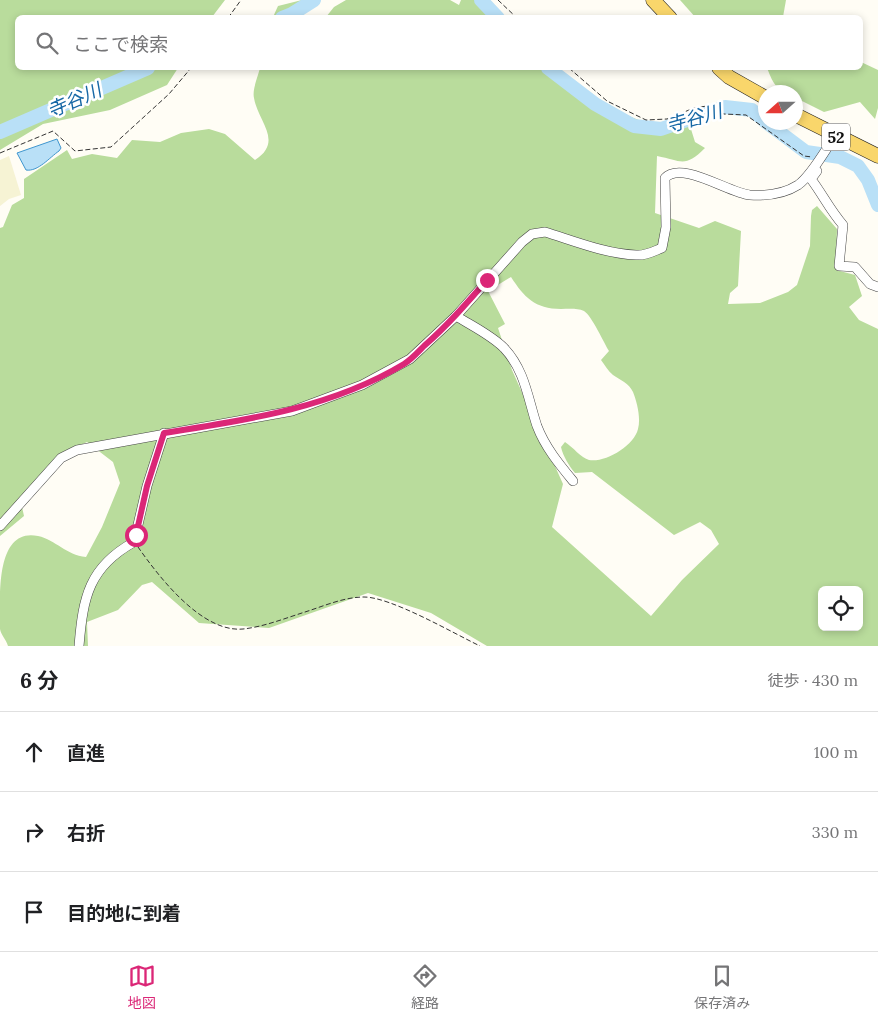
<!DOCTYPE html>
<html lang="ja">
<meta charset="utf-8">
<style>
:root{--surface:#fff;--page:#f2f2f2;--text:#202124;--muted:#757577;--line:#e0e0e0;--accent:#db2777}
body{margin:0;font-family:Lora,"Noto Sans JP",serif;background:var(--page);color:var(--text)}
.controls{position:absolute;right:15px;bottom:15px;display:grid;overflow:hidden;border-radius:8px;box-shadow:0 2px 8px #0003}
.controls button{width:45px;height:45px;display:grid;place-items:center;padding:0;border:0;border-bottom:1px solid var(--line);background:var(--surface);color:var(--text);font:25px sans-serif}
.compass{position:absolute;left:758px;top:85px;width:45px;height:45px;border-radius:50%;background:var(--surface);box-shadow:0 2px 8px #0003;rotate:249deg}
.stop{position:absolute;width:15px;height:15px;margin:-11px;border:4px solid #db2777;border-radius:50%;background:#fff}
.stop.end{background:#db2777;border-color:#fff;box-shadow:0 1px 5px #0008}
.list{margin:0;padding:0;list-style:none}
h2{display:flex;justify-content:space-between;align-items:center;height:65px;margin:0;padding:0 20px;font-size:21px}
h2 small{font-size:16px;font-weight:400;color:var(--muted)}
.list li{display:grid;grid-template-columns:32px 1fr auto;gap:15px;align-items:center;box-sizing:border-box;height:80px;padding:0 20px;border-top:1px solid var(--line)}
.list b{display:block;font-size:19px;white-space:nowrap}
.list em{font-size:16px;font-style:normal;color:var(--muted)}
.icon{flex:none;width:28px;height:28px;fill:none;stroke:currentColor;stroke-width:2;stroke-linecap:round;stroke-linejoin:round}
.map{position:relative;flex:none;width:878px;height:646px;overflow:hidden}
.search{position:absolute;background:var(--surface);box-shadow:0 2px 8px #0003;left:15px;right:15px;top:15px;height:55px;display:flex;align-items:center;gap:12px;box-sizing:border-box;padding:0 18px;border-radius:8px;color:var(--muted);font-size:19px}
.sheet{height:305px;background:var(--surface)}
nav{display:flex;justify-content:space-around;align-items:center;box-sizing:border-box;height:70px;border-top:1px solid var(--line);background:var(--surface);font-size:14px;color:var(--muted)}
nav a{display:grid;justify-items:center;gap:2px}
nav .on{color:var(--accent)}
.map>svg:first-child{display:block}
.farmland{fill:#f6f3d4}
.forest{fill:#b9dc9c;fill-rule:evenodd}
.water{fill:#b9e0f7;stroke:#3f96cf}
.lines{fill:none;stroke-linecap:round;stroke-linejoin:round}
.river{stroke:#b9e0f7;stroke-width:14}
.minor-casing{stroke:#444;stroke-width:10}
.primary-casing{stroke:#222;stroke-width:15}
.path{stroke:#333;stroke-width:1;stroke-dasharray:5 2.5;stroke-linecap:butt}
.minor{stroke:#fff;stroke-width:9}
.primary{stroke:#f9d66b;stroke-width:14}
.route{stroke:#db2777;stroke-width:6}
.labels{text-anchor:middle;stroke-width:5;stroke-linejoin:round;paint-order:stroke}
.shield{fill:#fff;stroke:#585858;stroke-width:1}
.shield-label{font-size:16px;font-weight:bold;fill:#111}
.water-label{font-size:19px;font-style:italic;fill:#1768a6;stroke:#fff}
</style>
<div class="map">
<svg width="878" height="646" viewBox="0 0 878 646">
<rect width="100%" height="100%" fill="#fffdf5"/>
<path class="farmland" d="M 9,156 L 21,195 L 9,199 L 0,206 L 0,160 Z"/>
<g class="forest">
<path d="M 0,0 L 225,0 L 212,17 L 18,18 L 18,68 L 178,68 L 167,85 L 110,110 L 43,124 L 0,150 Z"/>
<path d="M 302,0 L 306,0 L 310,8 L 293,17 L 273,17 L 278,6 Z"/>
<path d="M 346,0 L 450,0 L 459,5 L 461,0 L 475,0 L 504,17 L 326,17 L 334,7 Z"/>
<path d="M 680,0 L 786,0 L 783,17 L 696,18 Z"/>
<path d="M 861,62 L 878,70 L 878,108 L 875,119 L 860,102 L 824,112 L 796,98 L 796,92 C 776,92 774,85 767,68 L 860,68 Z"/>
<path d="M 260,68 L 550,68 L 597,111 L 621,113 L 654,126 L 690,126 L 695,142 L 705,148 C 685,168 682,161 657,156 L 655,213 L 699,228 L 715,221 L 741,231 L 738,286 L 730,293 L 728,304 L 760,303 L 788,292 L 797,285 L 810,246 L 811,216 L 812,210 L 817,206 L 837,229 L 836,270 L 855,275 L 862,296 L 849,307 L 859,320 L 878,329 L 878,646 L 487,646 L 431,613 L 368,593 L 269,628 L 199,623 L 152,582 L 142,585 L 118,610 L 87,622 L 88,646 L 8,646 C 6,639 1,635 0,629 C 0,622 0,613 0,606 C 0,583 0,528 38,536 C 56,540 66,555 86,557 L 102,527 L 120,483 L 113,462 L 87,442 L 66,452 L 20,498 L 24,516 L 0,536 L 0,228 L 3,227 L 12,205 L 24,198 L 24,179 L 67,150 L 72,159 L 92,154 L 117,158 L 132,140 L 160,142 L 181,133 L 209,129 L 225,134 L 255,160 C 284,141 258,122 254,98 C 252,90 258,76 260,68 ZM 511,277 C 524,297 535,309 561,309 C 569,309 577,308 584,311 C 592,316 604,343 609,351 L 601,360 C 605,365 608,371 613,375 C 620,380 629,383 633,392 C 637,402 641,418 638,429 C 634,446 605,463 589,460 C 581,458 573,447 565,442 L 561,447 C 563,456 569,466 575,473 L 592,472 L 674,535 L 700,522 L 711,530 L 719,544 L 682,580 L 651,616 L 552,527 L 563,484 L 512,370 L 498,328 L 505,324 L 488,291 ZM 822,590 L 859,590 L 859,627 L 822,627 Z"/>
</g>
<path class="water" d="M 57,139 L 61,148 L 59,151 C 50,157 38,172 26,170 L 17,153 Z"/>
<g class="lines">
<g class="river">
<path d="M 481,0 L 498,18"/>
<path d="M 282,18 L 292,14 L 314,0"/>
<path d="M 548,68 L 595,104 L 634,126 L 661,129 L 725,107 L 752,110 L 766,122"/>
<path d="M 766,122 L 806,152 L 840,157 L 858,166 L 868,180 L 878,205"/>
<path d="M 0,132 L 148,68"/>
</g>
<g class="minor-casing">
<g id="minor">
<path d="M 817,171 L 811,179 C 823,195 830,210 843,225 L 839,266 L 855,267 L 870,284 L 878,287"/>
<path d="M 456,316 C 472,326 491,335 504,348 C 525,370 528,399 537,426 C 545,447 559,464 573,481"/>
<path d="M 0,526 L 61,458 L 77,450 L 292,411 L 362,385 L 410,359 L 456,316 L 522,242 L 532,234 L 545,232 C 574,241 606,254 636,255 C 646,256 654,251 662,248 L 666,227 L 665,178 C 681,160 729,193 750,195 C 767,196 784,194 798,185 C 811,176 826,149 835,136"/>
<path d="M 79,646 C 83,597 89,567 134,542 L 147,486 L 164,433"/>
</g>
</g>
<g class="primary-casing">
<g id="primary">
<path d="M 653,0 L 670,18"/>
<path d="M 719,68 L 729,77 L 766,98"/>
<path d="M 796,115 L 878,156"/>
</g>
</g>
<g class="path">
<path d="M 498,0 L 517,18"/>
<path d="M 228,18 L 241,0"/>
<path d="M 569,68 L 607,101 L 646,120 L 667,119 L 694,108 L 707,106 L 724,114 L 746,115 L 804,156 L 812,157"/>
<path d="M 0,153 L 53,131 L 75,151 L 111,147 L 169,94 L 191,68"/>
<path d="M 138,547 C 159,577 202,633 243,629 C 263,627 286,618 305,612 C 324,606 344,597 364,597 C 391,597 453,633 480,646"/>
</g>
<use href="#minor" class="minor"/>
<use href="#primary" class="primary"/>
</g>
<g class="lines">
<path class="route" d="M 136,535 L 147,486 L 164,433 C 247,420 331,408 404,364 C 412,359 418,352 424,346 C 447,326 467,303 487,280"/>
</g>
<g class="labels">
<rect class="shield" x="822" y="123.5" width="28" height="27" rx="4"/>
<g class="shield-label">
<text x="836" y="143">52</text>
</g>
<g class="water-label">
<text transform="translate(74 100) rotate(-24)" y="7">寺谷川</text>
<text transform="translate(694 118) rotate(-16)" y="7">寺谷川</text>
</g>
</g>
</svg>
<div class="controls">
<button><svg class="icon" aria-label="locate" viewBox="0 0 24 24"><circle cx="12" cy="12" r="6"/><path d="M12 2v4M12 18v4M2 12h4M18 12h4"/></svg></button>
</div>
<svg class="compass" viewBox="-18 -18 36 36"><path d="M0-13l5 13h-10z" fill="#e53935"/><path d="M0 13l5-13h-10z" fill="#757577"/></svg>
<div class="stop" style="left:136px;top:535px"></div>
<div class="stop end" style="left:487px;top:280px"></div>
<div class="search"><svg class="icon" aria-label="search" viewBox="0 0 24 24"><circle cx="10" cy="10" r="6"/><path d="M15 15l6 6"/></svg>ここで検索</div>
</div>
<section class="sheet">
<h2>6 分<small>徒歩 · 430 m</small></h2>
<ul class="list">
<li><svg class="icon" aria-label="ahead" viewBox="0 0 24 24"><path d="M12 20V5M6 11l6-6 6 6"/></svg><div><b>直進</b></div><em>100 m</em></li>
<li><svg class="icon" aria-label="right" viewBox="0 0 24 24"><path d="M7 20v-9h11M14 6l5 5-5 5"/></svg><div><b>右折</b></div><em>330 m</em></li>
<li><svg class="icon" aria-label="arrive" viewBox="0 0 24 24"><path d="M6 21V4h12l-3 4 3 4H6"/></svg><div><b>目的地に到着</b></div></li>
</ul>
</section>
<nav>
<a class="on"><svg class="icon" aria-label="map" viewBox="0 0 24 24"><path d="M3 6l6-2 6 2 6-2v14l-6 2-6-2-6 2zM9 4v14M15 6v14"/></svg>地図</a>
<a><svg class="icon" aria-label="directions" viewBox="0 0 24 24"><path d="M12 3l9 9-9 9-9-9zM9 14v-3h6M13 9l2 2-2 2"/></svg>経路</a>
<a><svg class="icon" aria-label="saved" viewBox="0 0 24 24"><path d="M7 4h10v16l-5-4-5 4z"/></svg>保存済み</a>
</nav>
